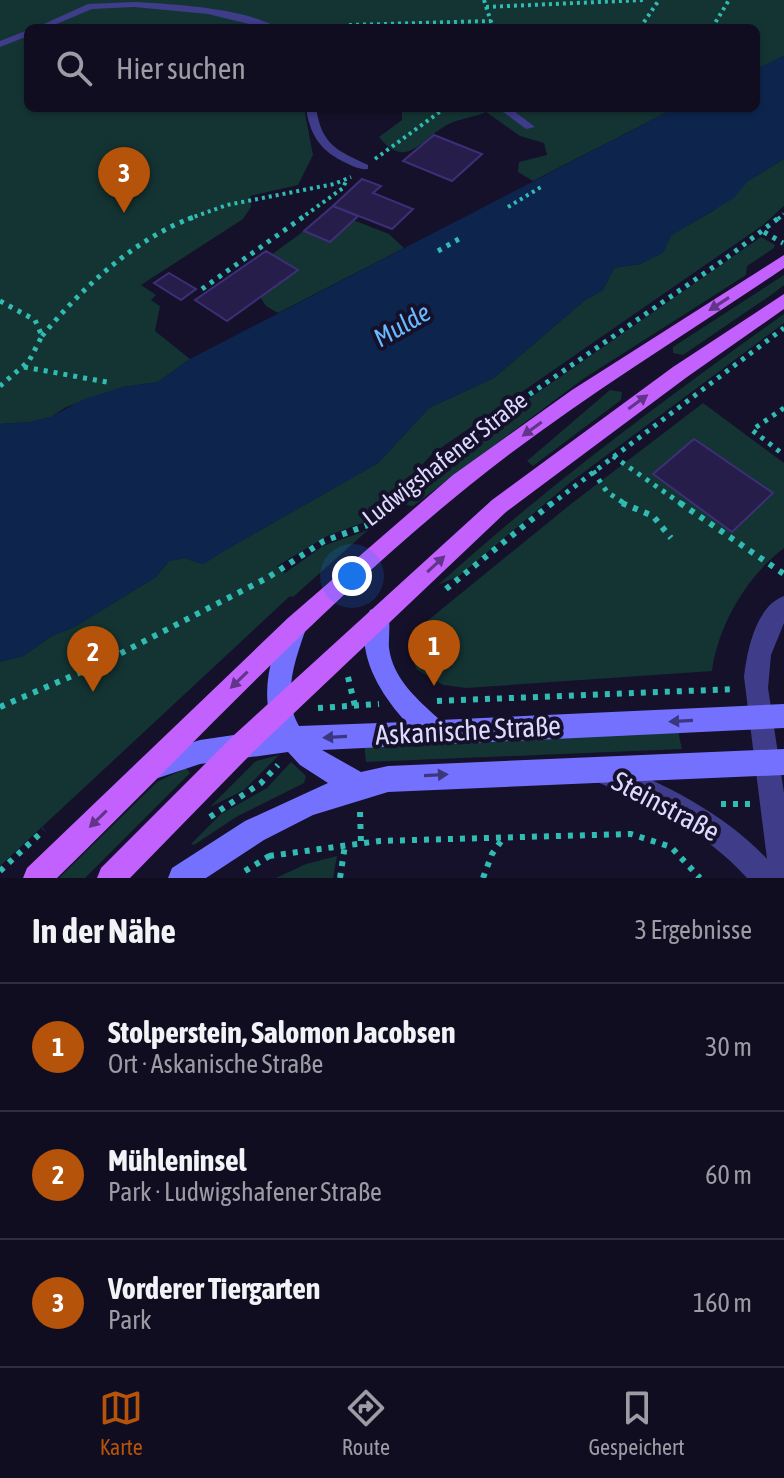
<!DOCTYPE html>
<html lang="de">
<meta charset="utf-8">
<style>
:root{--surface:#100d20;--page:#1e1b2d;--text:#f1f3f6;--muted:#9c9ca5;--line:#302d3e;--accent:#b45309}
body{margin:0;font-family:"Asap Condensed",sans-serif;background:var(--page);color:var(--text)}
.you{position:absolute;left:352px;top:576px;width:28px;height:28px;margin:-20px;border:6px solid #fff;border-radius:50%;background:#1a73e8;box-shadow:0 0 0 12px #1a73e833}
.badge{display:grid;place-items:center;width:52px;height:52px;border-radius:50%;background:var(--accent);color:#fff;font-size:26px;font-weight:700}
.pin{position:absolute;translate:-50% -66px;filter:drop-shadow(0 2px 4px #0008)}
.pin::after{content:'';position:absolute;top:42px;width:28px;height:24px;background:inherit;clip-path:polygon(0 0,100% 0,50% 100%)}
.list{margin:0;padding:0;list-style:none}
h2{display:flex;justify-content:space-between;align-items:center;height:104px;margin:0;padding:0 32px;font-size:34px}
h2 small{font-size:26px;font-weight:400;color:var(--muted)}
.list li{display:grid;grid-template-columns:52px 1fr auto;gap:24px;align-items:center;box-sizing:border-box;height:128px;padding:0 32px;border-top:2px solid var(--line)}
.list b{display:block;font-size:30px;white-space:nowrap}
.list p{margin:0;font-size:26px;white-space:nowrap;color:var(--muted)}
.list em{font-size:26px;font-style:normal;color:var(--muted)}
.icon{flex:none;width:44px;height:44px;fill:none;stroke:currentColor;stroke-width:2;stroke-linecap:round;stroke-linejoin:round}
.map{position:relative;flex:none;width:784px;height:878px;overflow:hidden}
.search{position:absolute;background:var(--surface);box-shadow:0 2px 6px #0004;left:24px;right:24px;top:24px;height:88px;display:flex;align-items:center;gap:20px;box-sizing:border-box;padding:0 28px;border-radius:12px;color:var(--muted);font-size:30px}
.sheet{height:488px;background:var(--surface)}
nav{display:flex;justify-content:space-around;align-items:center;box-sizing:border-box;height:112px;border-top:2px solid var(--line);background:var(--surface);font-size:22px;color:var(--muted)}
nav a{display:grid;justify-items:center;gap:4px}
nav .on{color:var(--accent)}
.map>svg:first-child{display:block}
.green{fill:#143433}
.water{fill:#0d254d}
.building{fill:#261d4b;stroke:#3d2f77;stroke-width:2}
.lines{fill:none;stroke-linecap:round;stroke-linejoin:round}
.path-far2{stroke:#31bcb3;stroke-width:4;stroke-dasharray:3 4;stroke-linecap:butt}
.path-far1{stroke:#31bcb3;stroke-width:5;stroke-dasharray:4 6;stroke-linecap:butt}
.path{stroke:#31bcb3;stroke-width:6;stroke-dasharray:5 7;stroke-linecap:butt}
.lane{fill:#3f3c89;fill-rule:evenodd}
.street{fill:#3f3c89;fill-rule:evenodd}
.secondary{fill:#7471ff;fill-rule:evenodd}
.primary{fill:#c361ff;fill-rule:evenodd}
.oneway{fill:#63358a}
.oneway2{fill:#3b377f}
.labels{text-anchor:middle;stroke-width:8;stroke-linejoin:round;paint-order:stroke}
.street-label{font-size:24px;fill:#dedaff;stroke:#15112a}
.water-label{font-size:26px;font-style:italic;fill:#68baff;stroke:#15112a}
.near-street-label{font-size:28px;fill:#dedaff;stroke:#15112a}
</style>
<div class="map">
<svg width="784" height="878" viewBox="0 0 784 878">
<rect width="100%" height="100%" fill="#15112a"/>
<g class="green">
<path d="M 0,0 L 784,0 L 784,56 L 756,69 L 756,28 L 28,28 L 28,108 L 304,108 L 313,155 L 298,185 L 250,196 L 251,207 L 243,219 L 141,285 L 156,295 L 151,300 L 160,306 L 155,331 L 190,359 L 158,382 L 123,387 L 66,407 L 51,417 L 30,422 L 0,424 Z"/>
<path d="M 402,108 L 675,108 L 533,181 L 518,172 L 519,162 L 547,155 L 544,143 L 520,136 L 486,112 C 474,118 460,118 449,124 C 424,135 407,173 379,137 L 402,120 Z"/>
<path d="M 784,159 L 784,206 L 763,225 L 432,454 L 401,487 L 387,510 L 373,519 L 327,536 L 277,566 L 285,573 L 323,546 L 368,530 L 293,597 L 290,596 L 0,866 L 0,662 L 23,656 L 52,636 L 76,626 L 156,577 L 169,561 L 184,558 L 203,564 L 222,552 L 378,463 L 429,408 L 494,378 L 585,300 L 603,290 L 614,268 L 640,264 L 662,253 L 671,235 L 713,211 L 748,181 Z"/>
<path d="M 353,220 L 389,234 L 404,248 L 278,313 L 266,306 L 260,297 L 297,270 L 271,255 L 304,231 L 330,242 Z"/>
<path d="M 761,237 L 775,245 L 774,248 L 747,266 L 746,275 L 583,379 L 413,506 L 406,505 L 416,489 L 454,451 Z"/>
<path d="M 784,275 L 784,285 L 774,293 L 683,355 L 673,353 L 673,347 Z"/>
<path d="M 784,314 L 784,323 L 572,481 L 459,576 L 438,585 C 547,486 664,400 784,314 Z"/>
<path d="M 610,390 L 622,392 L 621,400 L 533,466 L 527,461 Z"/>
<path d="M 703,403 L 784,463 L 784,548 C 747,576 718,625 712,671 L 466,688 L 443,685 L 416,669 L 412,650 L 421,626 L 571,504 Z"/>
<path d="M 678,731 L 682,749 L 366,762 L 364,744 Z"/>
<path d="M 279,755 L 244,790 L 210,807 L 256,761 Z"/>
<path d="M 291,762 L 306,776 L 304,783 L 236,817 L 194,845 L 191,844 L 221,814 L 267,788 Z"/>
<path d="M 186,768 L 190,773 L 85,878 L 59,878 L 157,782 Z"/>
<path d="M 337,856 L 333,878 L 276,878 L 306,864 Z"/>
</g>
<path class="water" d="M 784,56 L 784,159 L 748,181 L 734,198 L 672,235 L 663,253 L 640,264 L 614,268 L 603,290 L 585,300 L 494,378 L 429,408 L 378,463 L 222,552 L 203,564 L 184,558 L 169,561 L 156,577 L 76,626 L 52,636 L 23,656 L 0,662 L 0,424 L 30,422 L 51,417 L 84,399 L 123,387 L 158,382 L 190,359 L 675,108 L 756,108 L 756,69 Z"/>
<g class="building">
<path d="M 434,135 L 482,154 L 452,181 L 403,161 Z"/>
<path d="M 362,179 L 381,186 L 373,193 L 413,209 L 392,229 L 333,206 Z"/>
<path d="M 333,206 L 358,216 L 330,242 L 304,231 Z"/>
<path d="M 266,251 L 298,270 L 227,321 L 195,300 Z"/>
<path d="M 169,273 L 196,289 L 181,300 L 154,283 Z"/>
<path d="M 694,439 L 773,493 L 732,532 L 653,474 Z"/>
</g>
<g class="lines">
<g class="path-far2">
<path d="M 484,0 L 493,28"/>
<path d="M 486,7 L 643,0"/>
<path d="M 349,25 L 491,21"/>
<path d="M 640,28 L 659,0"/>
<path d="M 712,28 L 729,0"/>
<path d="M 375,159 L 445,108"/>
<path d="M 508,207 L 541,187"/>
<path d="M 188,219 L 227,205 L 334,184 L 351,177"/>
<path d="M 300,219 L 343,188 L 346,181"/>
<path d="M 778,219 L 784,214"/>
</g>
<g class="path-far1">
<path d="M 764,232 L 783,243"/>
<path d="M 438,251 L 464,236"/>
<path d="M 202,289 L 303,217"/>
<path d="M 0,301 L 35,320 L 42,336 L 29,361 L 0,386"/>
<path d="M 42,336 C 81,289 135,238 194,217"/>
<path d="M 24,367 L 112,383"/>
<path d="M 784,408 L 752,430 L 784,455"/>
<path d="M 613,456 L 683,505"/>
<path d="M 439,457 L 725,259 L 780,217"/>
<path d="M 593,471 L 607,492 L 627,505"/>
<path d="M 550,505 L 784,328"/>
</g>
<g class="path">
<path d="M 622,503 L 653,516 L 671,538"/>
<path d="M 680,503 L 784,574"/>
<path d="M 446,589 L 552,503"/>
<path d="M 348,677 L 355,706"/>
<path d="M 437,701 L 735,689"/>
<path d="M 0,707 L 100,664 L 267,578 L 324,541 L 379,521"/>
<path d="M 318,708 L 379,704"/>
<path d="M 721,804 L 751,804"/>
<path d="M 360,812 L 361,843"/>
<path d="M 210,817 L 261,783 L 278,765"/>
<path d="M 269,856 L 379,841 L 631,834 L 671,847 L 700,878"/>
<path d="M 0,871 L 44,830"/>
<path d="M 245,871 L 271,855"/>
<path d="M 340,878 L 345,845"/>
<path d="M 483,878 L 492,854 L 504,837"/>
</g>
<g class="lane">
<path d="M 134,2 C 173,4 245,8 278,28 L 265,28 L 208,14 L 134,7 L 92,9 L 47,28 L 35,28 L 88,4 Z"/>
<path d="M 28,30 L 28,36 L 0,47 L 0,41 Z"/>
<path d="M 306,108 L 316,108 C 322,145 336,150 368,165 L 368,169 C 358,170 351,165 342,161 C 319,149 310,134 306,108 Z"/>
<path d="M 498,108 L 510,108 L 535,127 L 526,129 Z"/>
</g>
<path class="street" d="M 784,596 L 784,623 L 771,655 L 768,688 L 784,793 L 784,878 L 747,878 C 705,831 649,805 593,780 L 589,771 L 593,762 L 602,758 C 662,783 722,811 767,859 L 744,677 C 747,650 756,606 784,596 Z"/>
<path class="secondary" d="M 378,607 L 386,610 C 392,621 388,635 389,648 C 393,679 418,700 440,720 L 784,704 L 784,728 L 322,750 L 361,772 L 388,766 L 784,749 L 784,775 L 388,792 L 313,815 L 264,840 L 206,878 L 168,878 L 172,868 L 245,821 L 328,783 L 300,765 L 288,752 L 200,764 L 155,779 L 146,775 L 142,766 L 146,757 L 200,740 L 274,729 C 259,694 271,652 287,619 L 295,616 L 303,619 L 307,626 C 296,657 281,696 299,726 L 406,722 C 380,694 352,649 370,610 Z"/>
<g class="primary">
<path d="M 784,255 L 784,268 C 679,339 569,405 470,485 C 322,604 193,746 57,878 L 23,878 L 27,868 L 288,618 L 453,475 L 572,390 Z"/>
<path d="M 784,294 L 784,309 L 687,377 L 506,512 L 252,753 L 130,878 L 97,878 L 101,868 L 234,735 L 492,500 L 673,367 Z"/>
</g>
</g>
<defs><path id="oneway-solid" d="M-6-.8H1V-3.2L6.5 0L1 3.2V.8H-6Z" transform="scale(2)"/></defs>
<g class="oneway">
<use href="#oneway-solid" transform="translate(719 304) rotate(147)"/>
<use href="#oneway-solid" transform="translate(638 402) rotate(-36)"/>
<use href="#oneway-solid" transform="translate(532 429) rotate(144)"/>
<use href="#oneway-solid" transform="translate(436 564) rotate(-43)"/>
<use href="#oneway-solid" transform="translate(239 680) rotate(136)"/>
<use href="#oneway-solid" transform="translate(98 819) rotate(136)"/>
</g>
<g class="oneway2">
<use href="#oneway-solid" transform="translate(681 721) rotate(177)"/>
<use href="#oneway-solid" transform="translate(335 737) rotate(177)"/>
<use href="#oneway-solid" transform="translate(436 775) rotate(-3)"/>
</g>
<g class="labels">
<g class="street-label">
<text transform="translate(445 459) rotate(-38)" y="8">Ludwigshafener Straße</text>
</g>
<g class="water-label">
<text transform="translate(402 325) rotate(-30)" y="9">Mulde</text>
</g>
<g class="near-street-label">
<text transform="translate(468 730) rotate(-3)" y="10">Askanische Straße</text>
<text transform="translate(666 806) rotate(28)" y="10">Steinstraße</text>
</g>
</g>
</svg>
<div class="you"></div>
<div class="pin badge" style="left:434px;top:686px">1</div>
<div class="pin badge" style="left:93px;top:692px">2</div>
<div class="pin badge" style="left:124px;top:213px">3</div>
<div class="search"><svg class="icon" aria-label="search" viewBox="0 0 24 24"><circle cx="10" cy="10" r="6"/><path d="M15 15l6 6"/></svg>Hier suchen</div>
</div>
<section class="sheet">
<h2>In der Nähe<small>3 Ergebnisse</small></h2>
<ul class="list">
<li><span class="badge">1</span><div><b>Stolperstein, Salomon Jacobsen</b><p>Ort · Askanische Straße</p></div><em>30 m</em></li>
<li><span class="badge">2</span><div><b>Mühleninsel</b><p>Park · Ludwigshafener Straße</p></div><em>60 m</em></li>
<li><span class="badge">3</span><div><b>Vorderer Tiergarten</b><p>Park</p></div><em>160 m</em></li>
</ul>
</section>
<nav>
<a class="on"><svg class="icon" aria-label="map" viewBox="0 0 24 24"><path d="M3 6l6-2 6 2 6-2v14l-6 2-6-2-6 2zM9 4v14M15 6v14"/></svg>Karte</a>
<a><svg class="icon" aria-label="directions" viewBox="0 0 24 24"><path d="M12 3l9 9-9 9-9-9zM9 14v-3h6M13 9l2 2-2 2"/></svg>Route</a>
<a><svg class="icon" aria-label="saved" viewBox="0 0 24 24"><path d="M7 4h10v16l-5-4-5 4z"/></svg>Gespeichert</a>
</nav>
